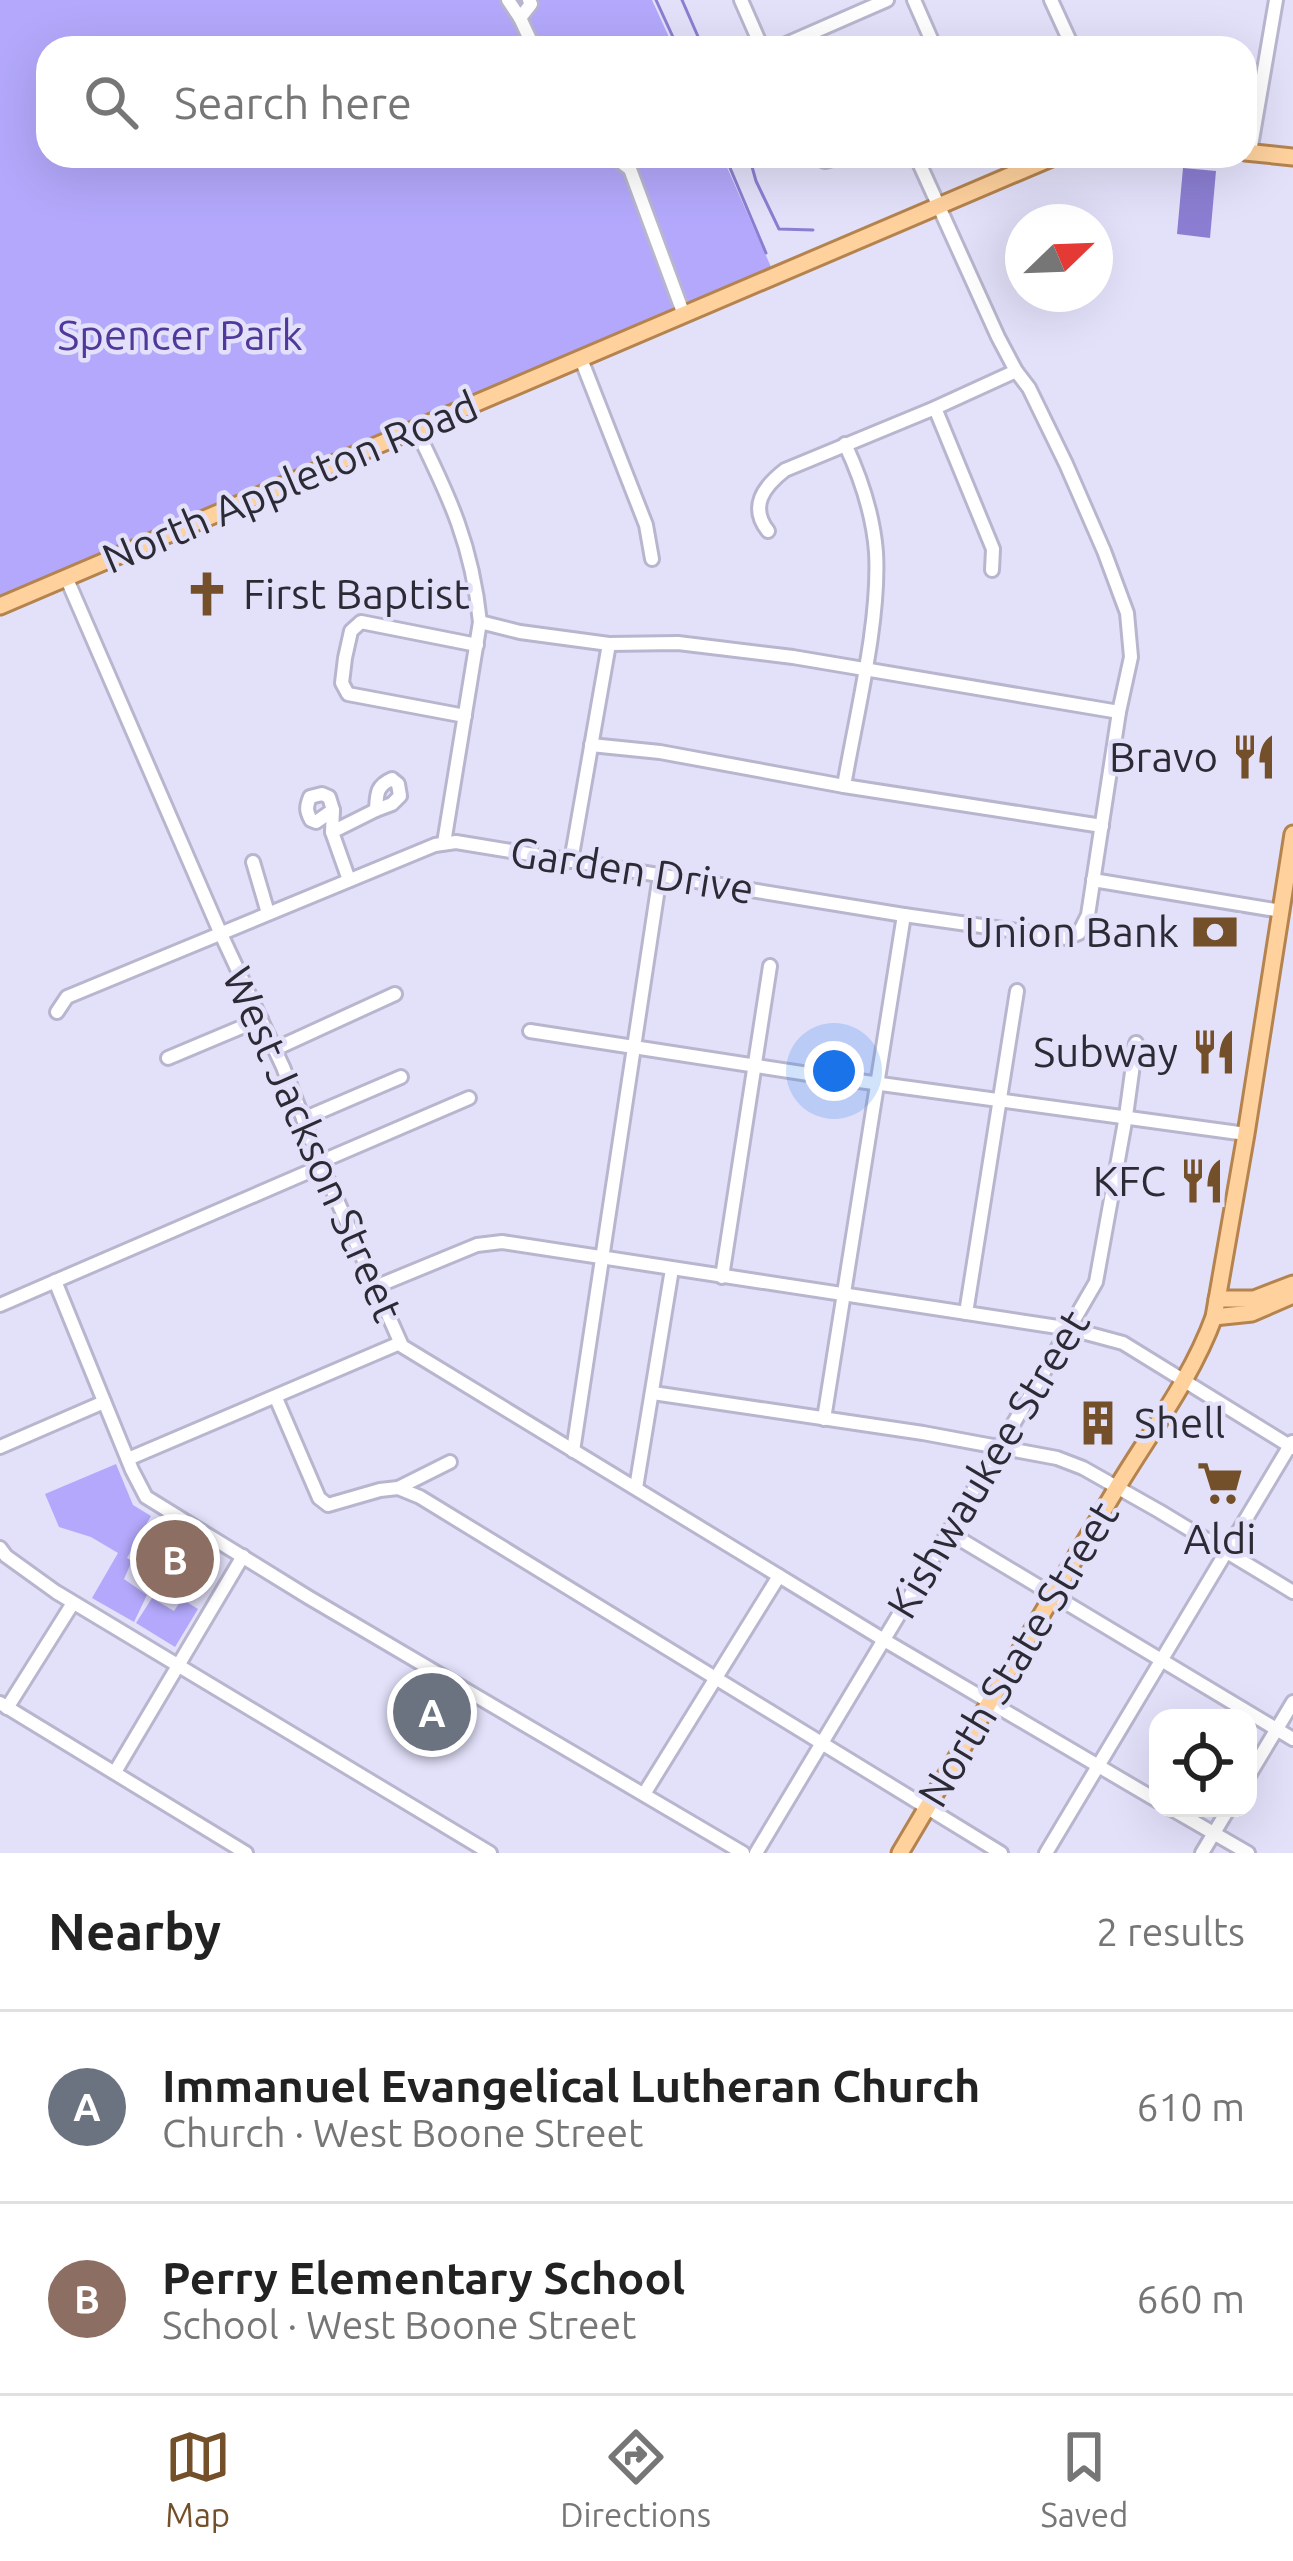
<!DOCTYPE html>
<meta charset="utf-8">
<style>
:root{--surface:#fff;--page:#f2f2f2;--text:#222;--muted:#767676;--line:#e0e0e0;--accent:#735029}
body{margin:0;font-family:Ubuntu,sans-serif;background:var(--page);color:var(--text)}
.controls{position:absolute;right:36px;bottom:36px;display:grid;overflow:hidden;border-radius:24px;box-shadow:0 12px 48px #0002}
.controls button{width:108px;height:108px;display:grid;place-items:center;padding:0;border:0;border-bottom:3px solid var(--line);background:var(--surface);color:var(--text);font:60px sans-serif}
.compass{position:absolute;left:1005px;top:204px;width:108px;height:108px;border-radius:50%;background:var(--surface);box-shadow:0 12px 48px #0002;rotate:67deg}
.you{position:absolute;left:834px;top:1071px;width:42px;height:42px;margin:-30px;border:9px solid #fff;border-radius:50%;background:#1a73e8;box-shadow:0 0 0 18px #1a73e833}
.badge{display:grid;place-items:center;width:78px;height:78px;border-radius:50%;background:var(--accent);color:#fff;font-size:39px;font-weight:700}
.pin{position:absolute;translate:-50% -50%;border:6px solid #fff;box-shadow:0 3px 12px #0006}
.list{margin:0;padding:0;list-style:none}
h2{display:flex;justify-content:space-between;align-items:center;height:156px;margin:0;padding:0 48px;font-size:51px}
h2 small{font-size:39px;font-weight:400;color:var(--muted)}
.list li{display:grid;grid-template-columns:78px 1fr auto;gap:36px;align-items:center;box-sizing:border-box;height:192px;padding:0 48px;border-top:3px solid var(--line)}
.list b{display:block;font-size:45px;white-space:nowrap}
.list p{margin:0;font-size:39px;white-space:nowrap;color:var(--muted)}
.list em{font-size:39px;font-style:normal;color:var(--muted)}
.icon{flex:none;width:66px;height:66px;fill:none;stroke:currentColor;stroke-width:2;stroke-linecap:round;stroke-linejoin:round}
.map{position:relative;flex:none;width:1293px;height:1853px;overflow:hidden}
.search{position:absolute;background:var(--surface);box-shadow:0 12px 48px #0002;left:36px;right:36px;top:36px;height:132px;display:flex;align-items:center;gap:30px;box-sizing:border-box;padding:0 42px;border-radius:36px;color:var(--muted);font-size:45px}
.sheet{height:540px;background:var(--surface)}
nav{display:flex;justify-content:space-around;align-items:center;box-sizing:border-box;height:168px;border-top:3px solid var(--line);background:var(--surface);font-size:33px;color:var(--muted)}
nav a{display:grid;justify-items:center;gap:6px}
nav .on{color:var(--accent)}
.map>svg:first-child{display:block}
.green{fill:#b3a8fb}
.water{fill:#8b7ed2}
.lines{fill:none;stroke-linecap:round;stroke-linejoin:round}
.stream{stroke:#8b7ed2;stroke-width:3}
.minor-casing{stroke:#b8b6ce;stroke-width:18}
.major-casing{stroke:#b4834e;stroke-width:21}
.minor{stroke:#fff;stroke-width:12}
.major{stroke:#fed19d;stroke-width:15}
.labels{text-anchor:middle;stroke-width:9;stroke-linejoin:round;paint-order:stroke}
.park-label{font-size:42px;fill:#51399c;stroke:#e3e1fa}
.street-label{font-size:42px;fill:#2c2b35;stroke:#e3e1fa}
.poi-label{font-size:42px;fill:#2c2b35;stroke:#e3e1fa;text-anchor:end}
</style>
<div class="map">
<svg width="1293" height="1853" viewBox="0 0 1293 1853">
<rect width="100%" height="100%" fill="#e3e1fa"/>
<g class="green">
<path d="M 0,0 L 652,0 L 674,48 L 48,48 L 48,156 L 722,156 L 775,276 L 0,607 Z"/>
<path d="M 116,1464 L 133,1505 L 151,1516 L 127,1558 L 132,1561 L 124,1579 L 147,1595 L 134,1622 L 92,1598 L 118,1553 L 91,1537 L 59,1527 L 45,1494 Z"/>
<path d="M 152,1598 L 174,1611 L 182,1599 L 198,1609 L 175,1647 L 136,1623 Z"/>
</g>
<path class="water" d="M 1183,168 L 1216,171 L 1210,238 L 1177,234 Z"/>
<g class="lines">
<g class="stream">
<path d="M 656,0 L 678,48"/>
<path d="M 682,0 L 703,48"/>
<path d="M 725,156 L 766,253"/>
<path d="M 749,156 L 756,181 L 779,229 L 813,230"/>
</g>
<g class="minor-casing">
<g id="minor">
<path d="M 508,0 L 520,18 L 531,4 L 529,0"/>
<path d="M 741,0 L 762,48"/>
<path d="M 914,0 L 935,48"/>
<path d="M 1051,0 L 1073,48"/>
<path d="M 520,18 L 534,48"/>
<path d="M 777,48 L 887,0"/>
<path d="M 1250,152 L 1276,0"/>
<path d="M 613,156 L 630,169 L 684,315"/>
<path d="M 814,156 L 825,161 L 842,156"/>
<path d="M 581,359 L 646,525 L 652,559"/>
<path d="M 935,408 L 993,549 L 992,570"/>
<path d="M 416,429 C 450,498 472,545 480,622 L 444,843"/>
<path d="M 768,531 C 749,507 763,487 785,470 L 935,408 L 1016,371"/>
<path d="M 66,577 L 220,932 L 283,1067 L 320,1162 L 402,1346 L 884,1640 L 1158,1801"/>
<path d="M 480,622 L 520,632 L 609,644 L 678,643 L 793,657 L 1119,712"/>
<path d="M 465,716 L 348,694 L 342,683 L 345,658 L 351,631 L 361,622 L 477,645"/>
<path d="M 591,745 L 660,752 L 844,786 L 1102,826"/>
<path d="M 392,779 L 398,784 L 400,796 L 392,804 L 376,810 C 377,794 376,786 392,779 Z"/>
<path d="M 844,786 C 856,715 880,622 876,552 C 873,514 861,478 845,444"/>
<path d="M 322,794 L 329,797 L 333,810 L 316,822 L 311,820 C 306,811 306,807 310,797 Z"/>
<path d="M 333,810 L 332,832 L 349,880"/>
<path d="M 332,832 L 376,810"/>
<path d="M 571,861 L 609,644"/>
<path d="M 253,862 L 268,913"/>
<path d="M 1093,880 L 1281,911"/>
<path d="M 57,1012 L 67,997 L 435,845 L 456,842 L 904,915 L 1067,938 L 1079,933 L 1088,915 L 1119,712 L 1131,657 L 1127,613 L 1104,551 L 1066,464 L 1029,388 L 1016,371 L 998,337 L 916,156"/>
<path d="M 530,1031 L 815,1075 L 1246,1134"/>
<path d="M 275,1049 L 395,994"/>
<path d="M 168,1058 L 261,1019"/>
<path d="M 303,1119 L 401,1077"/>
<path d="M 320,1162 L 469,1098"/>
<path d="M 722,1277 L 770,966"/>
<path d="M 55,1281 L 132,1470 L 146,1497 L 308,1597 L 743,1853"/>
<path d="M 375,1287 L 477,1245 L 502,1242 L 1071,1329 L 1123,1343 L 1293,1448"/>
<path d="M 0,1305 L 322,1166"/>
<path d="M 966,1313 L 1017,991"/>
<path d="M 653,1393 L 923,1433 L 1057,1458 L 1083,1468 L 1159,1511 L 1293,1592"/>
<path d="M 276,1398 L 319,1498 L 328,1505 L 380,1490 L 398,1488 L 450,1462"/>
<path d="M 824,1419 L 904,915"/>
<path d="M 0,1447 L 104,1402"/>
<path d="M 573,1451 L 660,875"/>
<path d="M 128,1459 L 400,1343"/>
<path d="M 398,1488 L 420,1497 L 1001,1853"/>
<path d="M 636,1488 L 672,1269"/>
<path d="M 948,1532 L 1293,1739"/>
<path d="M 0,1548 L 6,1556 L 56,1592 L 490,1853"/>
<path d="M 0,1703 L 246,1853"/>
<path d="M 7,1708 L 73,1603"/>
<path d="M 115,1772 L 243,1556"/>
<path d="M 1248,1777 L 1293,1702"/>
<path d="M 644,1794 L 779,1576"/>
<path d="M 1170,1808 L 1248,1853"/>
<path d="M 756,1853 L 1030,1396 L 1096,1282 L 1126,1116 L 1136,1043"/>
<path d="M 1046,1853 L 1292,1442"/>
<path d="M 1202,1853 L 1229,1808"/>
</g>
</g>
<g class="major-casing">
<g id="major">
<path d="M 1245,152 L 1293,157"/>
<path d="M 0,606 L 1056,156"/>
<path d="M 1217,1299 L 1254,1299 L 1293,1284"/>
<path d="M 1214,1317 L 1252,1313 L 1293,1295"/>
<path d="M 900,1853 C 972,1732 1043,1612 1115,1491 C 1149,1434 1191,1380 1214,1317 L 1246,1134 L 1293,834"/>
</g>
</g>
<use href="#minor" class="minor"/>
<use href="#major" class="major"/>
</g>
<defs>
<g id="church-bare" transform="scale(3.6)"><path d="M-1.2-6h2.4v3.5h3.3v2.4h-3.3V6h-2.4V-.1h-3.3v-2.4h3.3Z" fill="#735029" stroke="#e3e1fa" stroke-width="2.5" paint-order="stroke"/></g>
<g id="restaurant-bare" transform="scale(3.6)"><path d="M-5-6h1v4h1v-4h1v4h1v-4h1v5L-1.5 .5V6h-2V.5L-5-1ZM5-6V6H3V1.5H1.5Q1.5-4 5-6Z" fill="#735029" stroke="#e3e1fa" stroke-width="2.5" paint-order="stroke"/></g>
<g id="bank-bare" transform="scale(3.6)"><path d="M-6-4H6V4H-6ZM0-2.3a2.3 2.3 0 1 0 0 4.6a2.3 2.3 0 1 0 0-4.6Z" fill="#735029" stroke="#e3e1fa" stroke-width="2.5" paint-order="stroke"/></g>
<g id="building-bare" transform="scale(3.6)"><path d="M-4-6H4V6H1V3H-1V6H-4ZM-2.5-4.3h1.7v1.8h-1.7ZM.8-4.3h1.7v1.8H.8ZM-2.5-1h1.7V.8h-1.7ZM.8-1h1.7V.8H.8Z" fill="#735029" stroke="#e3e1fa" stroke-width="2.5" paint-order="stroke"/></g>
<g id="supermarket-bare" transform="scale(3.6)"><path d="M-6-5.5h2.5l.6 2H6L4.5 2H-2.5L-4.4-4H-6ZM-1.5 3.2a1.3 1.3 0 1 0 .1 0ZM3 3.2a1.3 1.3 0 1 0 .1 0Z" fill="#735029" stroke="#e3e1fa" stroke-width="2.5" paint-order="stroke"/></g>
</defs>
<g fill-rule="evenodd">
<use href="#church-bare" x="207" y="594"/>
<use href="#restaurant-bare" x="1254" y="757"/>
<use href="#bank-bare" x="1215" y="932"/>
<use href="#restaurant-bare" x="1214" y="1052"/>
<use href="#restaurant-bare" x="1202" y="1181"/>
<use href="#building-bare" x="1098" y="1423"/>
<use href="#supermarket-bare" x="1220" y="1483"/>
</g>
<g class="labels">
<g class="park-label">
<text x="180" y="350">Spencer Park</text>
</g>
<g class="street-label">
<text transform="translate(290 482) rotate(-23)" y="15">North Appleton Road</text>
<text transform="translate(632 870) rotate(9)" y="15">Garden Drive</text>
<text transform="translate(313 1144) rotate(66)" y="15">West Jackson Street</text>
<text transform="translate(988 1464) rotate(-59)" y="15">Kishwaukee Street</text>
<text transform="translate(1018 1654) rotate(-59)" y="15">North State Street</text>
</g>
<g class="poi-label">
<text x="243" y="609" text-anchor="start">First Baptist</text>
<text x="1218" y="772">Bravo</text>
<text x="1179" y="947">Union Bank</text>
<text x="1178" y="1067">Subway</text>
<text x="1166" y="1196">KFC</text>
<text x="1134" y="1438" text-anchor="start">Shell</text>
<text x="1220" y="1554" text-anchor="middle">Aldi</text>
</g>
</g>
</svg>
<div class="controls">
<button><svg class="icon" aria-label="locate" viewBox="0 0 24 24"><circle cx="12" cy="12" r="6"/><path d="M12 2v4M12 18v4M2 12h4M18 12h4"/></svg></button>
</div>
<svg class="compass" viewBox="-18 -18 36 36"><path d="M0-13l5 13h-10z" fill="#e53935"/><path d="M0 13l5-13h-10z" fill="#767676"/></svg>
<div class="you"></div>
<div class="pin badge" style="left:432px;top:1712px;background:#6b7280">A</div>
<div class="pin badge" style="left:175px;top:1559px;background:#8d6e63">B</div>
<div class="search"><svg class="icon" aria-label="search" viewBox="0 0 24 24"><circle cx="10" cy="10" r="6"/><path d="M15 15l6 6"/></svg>Search here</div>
</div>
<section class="sheet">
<h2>Nearby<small>2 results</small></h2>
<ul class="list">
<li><span class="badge" style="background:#6b7280">A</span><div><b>Immanuel Evangelical Lutheran Church</b><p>Church · West Boone Street</p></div><em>610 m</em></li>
<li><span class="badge" style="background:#8d6e63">B</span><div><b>Perry Elementary School</b><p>School · West Boone Street</p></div><em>660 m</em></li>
</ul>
</section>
<nav>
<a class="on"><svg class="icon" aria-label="map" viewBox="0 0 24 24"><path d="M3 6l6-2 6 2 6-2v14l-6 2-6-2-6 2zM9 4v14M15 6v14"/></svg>Map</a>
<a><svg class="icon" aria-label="directions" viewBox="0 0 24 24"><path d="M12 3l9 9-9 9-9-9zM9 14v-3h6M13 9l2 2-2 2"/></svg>Directions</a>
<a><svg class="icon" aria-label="saved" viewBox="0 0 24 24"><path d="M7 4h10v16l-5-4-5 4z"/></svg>Saved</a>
</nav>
